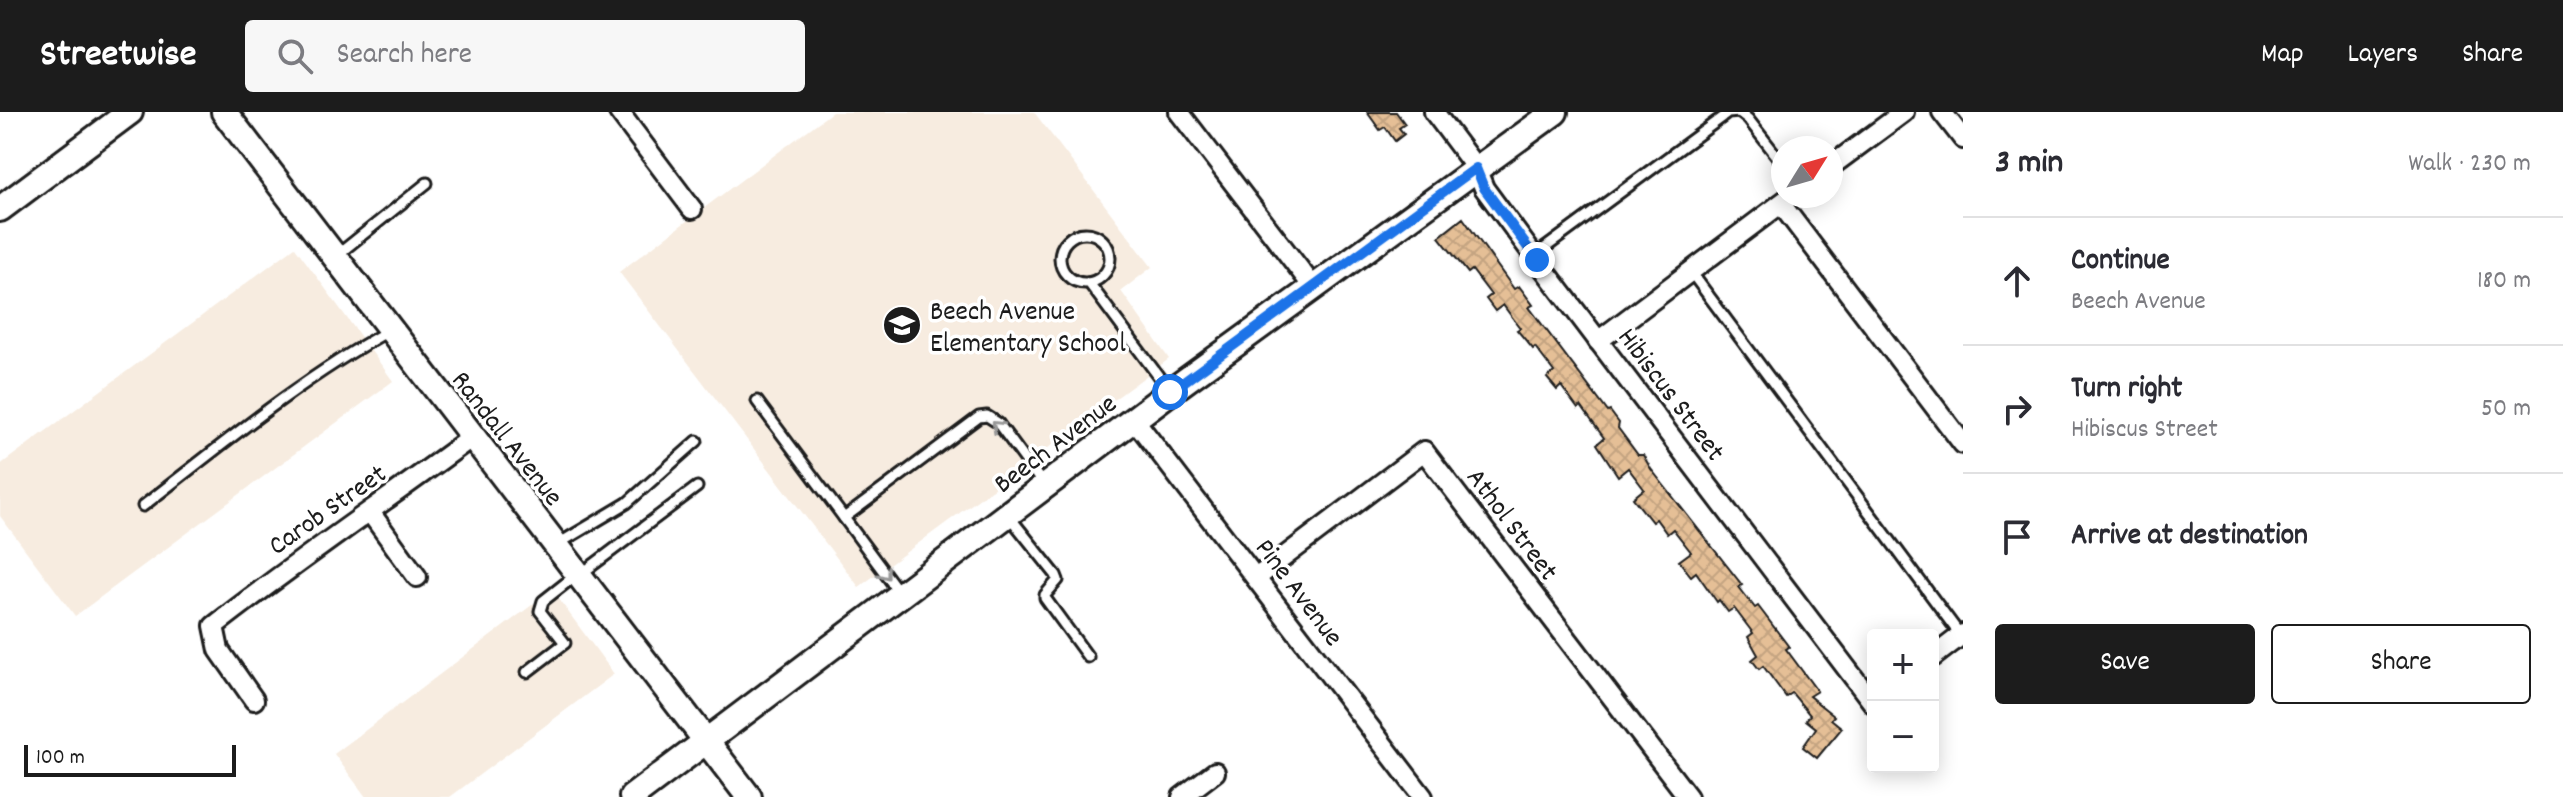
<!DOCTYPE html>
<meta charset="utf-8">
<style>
:root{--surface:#fff;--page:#f7f7f7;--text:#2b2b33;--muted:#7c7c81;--line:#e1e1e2;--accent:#1c1c1c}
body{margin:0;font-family:Dekko,sans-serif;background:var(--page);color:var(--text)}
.controls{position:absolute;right:24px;bottom:24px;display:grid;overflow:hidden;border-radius:8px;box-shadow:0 4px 20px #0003}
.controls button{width:72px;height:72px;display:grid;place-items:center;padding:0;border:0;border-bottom:2px solid var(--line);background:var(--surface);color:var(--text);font:40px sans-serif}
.compass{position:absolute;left:1771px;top:24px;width:72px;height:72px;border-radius:50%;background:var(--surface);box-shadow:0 4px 20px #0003;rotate:53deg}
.scale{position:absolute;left:24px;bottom:20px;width:212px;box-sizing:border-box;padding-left:8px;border:4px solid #1c1c1c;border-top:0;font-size:22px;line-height:28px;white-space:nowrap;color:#1c1c1c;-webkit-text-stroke:6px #fff;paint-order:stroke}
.stop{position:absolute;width:24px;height:24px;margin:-18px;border:6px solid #1a73e8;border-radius:50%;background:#fff}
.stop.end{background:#1a73e8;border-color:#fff;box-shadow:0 2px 8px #0008}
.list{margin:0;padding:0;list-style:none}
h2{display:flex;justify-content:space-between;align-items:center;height:104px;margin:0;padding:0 32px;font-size:34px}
h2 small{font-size:26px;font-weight:400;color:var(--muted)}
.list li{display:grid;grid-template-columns:52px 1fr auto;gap:24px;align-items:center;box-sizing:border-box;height:128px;padding:0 32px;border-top:2px solid var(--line)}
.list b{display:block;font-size:30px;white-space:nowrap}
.list p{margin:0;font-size:26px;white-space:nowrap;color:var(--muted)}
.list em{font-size:26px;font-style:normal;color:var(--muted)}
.actions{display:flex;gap:16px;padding:24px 32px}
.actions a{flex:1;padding:18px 0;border:2px solid var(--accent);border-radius:8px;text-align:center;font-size:28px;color:var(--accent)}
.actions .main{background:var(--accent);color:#fff}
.icon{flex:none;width:44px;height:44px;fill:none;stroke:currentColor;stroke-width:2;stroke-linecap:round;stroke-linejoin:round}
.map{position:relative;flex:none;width:1963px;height:685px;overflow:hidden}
header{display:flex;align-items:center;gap:48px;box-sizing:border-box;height:112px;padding:0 40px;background:var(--accent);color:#fff}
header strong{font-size:38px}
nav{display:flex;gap:44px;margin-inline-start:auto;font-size:28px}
.search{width:560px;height:72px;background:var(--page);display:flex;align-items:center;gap:20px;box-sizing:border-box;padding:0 28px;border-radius:8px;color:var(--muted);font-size:30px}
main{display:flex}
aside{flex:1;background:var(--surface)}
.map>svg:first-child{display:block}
.built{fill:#f7ece0}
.building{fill:url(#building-cross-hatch);stroke:#1c1c1c;stroke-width:2}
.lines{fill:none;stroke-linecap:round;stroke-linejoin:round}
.lane-casing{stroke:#1c1c1c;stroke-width:15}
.street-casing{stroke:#1c1c1c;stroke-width:24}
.secondary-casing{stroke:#1c1c1c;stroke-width:30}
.lane{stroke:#fff;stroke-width:9}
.street{stroke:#fff;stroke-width:18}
.secondary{stroke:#fff;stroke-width:24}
.oneway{stroke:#999}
.route{stroke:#1a73e8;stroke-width:10}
.labels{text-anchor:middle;stroke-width:7;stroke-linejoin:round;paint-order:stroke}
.poi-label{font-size:28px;fill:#1c1c1c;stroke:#fff;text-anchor:start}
.street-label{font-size:28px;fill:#1c1c1c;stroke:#fff}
</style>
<header>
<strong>Streetwise</strong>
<div class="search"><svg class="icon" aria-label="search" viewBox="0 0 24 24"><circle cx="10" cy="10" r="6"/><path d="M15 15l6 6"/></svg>Search here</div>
<nav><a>Map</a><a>Layers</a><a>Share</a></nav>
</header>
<main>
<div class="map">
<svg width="1963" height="685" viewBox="0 0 1963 685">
<defs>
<pattern id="building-cross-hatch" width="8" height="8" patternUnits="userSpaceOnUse" patternTransform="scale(2)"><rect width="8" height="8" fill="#e5bf96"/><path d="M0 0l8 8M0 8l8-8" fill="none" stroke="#c4a481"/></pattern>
</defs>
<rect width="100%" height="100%" fill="#fff"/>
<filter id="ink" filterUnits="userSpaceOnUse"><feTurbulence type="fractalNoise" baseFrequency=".0125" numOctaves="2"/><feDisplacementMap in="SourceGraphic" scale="16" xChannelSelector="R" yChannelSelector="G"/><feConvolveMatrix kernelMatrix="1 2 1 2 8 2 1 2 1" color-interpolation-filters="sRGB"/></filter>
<g filter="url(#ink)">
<g class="built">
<path d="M 832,0 L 1034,0 L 1152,155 L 1121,179 L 1169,247 L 859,475 L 619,160 Z"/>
<path d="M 295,135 L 393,269 L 75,504 L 0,404 L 0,353 Z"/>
<path d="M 552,478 L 614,562 L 450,685 L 366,685 L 334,642 Z"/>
</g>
<g class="building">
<path d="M 1367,0 L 1396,0 L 1405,12 L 1399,16 L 1404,22 L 1395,29 L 1385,15 L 1380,18 Z"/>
<path d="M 1463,106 L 1514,177 L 1519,174 L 1533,193 L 1529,195 L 1608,300 L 1610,299 L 1619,311 L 1618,316 L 1638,343 L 1643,343 L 1651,357 L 1742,473 L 1739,475 L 1755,496 L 1758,494 L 1789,535 L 1786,537 L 1817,579 L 1809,584 L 1834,604 L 1831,607 L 1842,616 L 1817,646 L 1803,635 L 1816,616 L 1806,608 L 1810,603 L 1792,581 L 1786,585 L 1763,554 L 1759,557 L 1752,548 L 1758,543 L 1748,525 L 1753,521 L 1734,496 L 1728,500 L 1719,488 L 1717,490 L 1696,460 L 1691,464 L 1679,449 L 1691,440 L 1673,417 L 1667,422 L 1656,407 L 1652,410 L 1633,386 L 1644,377 L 1628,356 L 1618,364 L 1597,332 L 1604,326 L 1581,294 L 1578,297 L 1561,274 L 1557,278 L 1547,266 L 1554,260 L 1535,235 L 1533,237 L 1517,218 L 1520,216 L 1503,193 L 1495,199 L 1486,187 L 1491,183 L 1472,158 L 1468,161 L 1439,125 Z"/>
</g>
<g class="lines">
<g class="lane-casing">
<g id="lane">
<path d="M 1739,0 L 1748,7 L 1783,52"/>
<circle cx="1085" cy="146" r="25"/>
<path d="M 336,144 L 427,71"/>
<path d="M 1534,144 L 1728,1 L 1739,0"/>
<path d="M 1691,160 L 1961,524"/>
<path d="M 1089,171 L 1168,277"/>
<path d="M 757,289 L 844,406"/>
<path d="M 143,394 C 223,332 301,267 390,218"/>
<path d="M 1008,403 L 1056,463 L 1058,468 L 1045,483 L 1045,486 L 1088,545"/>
<path d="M 558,432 L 627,391 L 697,329"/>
<path d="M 581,462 L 697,375"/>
<path d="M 901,483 L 844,406 L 979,305 L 987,304 L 998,311 L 1043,372"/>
<path d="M 527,560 L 565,531 L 540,499 L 543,489 L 576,463"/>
</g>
</g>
<g class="street-casing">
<g id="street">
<path d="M 619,0 L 692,97"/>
<path d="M 1179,0 L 1314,176"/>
<path d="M 1434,0 L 1476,56 L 1484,76 L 1534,144 L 1873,591"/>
<path d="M 1942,0 L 1963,27"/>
<path d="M 1831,54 L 1904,0"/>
<path d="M 1781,92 L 1963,332"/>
<path d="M 1598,229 L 1791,84"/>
<path d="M 1134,307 L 1423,685"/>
<path d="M 370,400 L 417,465"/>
<path d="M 1256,466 L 1424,339 L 1688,685"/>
<path d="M 1933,545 L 1963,522"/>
<path d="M 254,588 L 219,538 L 214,514 C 298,448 386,389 472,325"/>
<path d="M 1182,685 L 1215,660"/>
</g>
</g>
<g class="secondary-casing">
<g id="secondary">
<path d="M 224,0 L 749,685"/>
<path d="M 0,97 L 130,0"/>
<path d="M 632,685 L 1170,280 L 1555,0"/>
</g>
</g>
<use href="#lane" class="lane"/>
<use href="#street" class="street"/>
<use href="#secondary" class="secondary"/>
</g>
<defs><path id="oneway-chevron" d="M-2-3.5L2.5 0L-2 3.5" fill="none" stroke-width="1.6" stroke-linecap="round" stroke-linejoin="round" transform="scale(2)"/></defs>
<g class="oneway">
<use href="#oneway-chevron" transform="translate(997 314) rotate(-136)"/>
<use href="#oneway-chevron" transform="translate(885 462) rotate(53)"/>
</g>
</g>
<g class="lines" filter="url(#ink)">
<path class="route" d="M 1170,280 L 1476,56 L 1484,76 L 1537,148"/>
</g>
<defs>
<g id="school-disc" transform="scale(2)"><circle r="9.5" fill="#1c1c1c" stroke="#fff"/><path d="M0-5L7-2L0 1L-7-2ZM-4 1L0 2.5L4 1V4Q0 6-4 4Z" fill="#fff"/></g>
</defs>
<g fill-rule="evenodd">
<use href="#school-disc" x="902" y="213"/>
</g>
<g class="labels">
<g class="poi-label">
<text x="930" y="207">Beech Avenue<tspan x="930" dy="32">Elementary School</tspan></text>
</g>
<g class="street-label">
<text transform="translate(1673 281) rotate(53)" y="10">Hibiscus Street</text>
<text transform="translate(509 325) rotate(52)" y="10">Randall Avenue</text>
<text transform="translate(1054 330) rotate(-37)" y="10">Beech Avenue</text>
<text transform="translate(326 396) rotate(-35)" y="10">Carob Street</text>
<text transform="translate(1514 411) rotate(53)" y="10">Athol Street</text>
<text transform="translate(1301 479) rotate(53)" y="10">Pine Avenue</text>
</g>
</g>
</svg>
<div class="controls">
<button>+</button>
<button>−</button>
</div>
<svg class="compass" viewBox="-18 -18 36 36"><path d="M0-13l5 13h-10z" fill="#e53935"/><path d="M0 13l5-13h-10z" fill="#7c7c81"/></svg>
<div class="scale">100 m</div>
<div class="stop" style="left:1170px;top:280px"></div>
<div class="stop end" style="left:1537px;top:148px"></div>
</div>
<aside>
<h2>3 min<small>Walk · 230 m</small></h2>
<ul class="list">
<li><svg class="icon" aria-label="ahead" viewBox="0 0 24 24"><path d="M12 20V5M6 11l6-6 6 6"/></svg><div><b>Continue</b><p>Beech Avenue</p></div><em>180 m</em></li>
<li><svg class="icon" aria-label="right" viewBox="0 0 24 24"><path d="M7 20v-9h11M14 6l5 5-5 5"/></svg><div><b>Turn right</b><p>Hibiscus Street</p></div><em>50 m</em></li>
<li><svg class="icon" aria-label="arrive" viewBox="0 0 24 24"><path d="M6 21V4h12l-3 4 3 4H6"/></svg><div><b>Arrive at destination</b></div></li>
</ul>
<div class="actions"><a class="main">Save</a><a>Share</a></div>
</aside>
</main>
